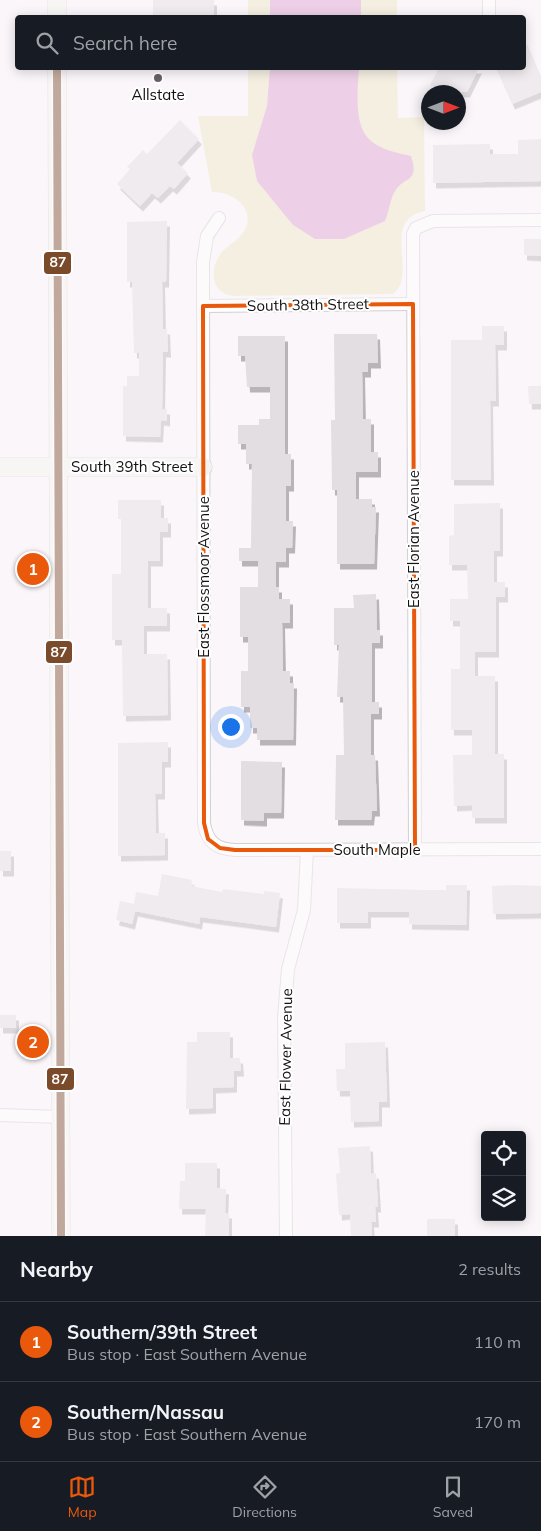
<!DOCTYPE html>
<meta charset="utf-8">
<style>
:root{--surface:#171b24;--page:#20242c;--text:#f1f3f6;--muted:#9ea1a6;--line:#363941;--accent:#ea580c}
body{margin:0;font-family:Mulish,sans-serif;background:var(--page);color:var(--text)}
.controls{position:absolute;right:15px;bottom:15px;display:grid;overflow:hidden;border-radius:5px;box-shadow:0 2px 12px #0003}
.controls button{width:45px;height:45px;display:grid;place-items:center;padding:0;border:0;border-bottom:1px solid var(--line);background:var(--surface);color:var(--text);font:25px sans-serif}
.compass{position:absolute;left:421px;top:85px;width:45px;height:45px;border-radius:50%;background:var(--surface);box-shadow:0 2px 12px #0003;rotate:90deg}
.you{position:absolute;left:230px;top:726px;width:18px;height:18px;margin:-12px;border:4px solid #fff;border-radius:50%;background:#1a73e8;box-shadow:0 0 0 8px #1a73e833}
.badge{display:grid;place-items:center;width:32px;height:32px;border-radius:50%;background:var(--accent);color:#fff;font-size:16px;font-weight:700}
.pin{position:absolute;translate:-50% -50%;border:2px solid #fff;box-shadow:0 1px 5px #0006}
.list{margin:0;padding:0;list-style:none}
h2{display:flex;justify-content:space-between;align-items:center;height:65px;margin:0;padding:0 20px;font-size:21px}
h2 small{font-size:16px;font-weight:400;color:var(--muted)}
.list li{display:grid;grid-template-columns:32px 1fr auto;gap:15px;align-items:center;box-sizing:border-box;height:80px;padding:0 20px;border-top:1px solid var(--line)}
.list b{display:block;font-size:19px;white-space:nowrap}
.list p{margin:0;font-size:16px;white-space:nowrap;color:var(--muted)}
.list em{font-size:16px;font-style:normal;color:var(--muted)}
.icon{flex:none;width:28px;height:28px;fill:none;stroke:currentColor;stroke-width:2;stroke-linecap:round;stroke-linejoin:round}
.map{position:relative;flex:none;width:541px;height:1236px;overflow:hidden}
.search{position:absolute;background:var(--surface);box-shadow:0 2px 12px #0003;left:15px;right:15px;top:15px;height:55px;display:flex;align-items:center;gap:12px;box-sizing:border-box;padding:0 18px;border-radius:5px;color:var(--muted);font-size:19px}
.sheet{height:225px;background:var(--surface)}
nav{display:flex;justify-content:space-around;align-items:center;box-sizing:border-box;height:70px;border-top:1px solid var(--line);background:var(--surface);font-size:14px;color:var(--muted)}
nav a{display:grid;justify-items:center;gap:2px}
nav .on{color:var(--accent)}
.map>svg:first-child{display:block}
.green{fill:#ede7c6}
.water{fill:#dca2d1}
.building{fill:#e2dee1;filter:url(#shadow)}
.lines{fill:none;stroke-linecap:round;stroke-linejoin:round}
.street-casing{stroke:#d3cfd2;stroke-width:14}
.secondary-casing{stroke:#d3cfd2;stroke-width:19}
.street{stroke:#fefefe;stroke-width:12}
.secondary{stroke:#f3f3f0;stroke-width:18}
.bus-1-casing{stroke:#fff;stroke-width:11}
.bus-1{stroke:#7a4b2a;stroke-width:8}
.marked{fill:none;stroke:#e8590c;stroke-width:4;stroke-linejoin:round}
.poi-dot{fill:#656164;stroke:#fff;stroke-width:2}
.labels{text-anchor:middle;stroke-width:4;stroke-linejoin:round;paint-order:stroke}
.poi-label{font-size:15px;fill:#141113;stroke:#fff}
.street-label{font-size:15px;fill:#141113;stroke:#fff}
.line-badge{stroke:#fff;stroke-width:2}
.badge-label{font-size:14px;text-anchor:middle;font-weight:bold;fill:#fff}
</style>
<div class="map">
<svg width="541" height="1236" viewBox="0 0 541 1236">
<defs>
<filter id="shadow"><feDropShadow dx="3" dy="5.5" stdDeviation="0" flood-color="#0004"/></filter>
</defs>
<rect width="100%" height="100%" fill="#fbf6fa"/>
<g class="green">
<path d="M 248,0 L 397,0 L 397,17 L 248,18 Z"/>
<path d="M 248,68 L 397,68 L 398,118 L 424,117 L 425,211 C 379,220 419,274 393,294 L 233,296 C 210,293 209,268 222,252 C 228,245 237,241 242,234 C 259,212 235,191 212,192 L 198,116 L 248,116 Z"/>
</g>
<g class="water">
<rect x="270" y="0" width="91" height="17"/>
<path d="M 270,68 L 359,68 C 358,88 353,125 370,140 C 381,150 398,153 411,156 C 420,183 404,176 395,191 C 390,199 389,212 385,221 L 344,239 L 315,239 L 293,225 L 257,181 L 252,155 L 267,106 Z"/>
</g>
<g class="building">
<rect x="153" y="0" width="61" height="18"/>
<path d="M 524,39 L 541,79 L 541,92 L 512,104 L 496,68 L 524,68 Z"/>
<path d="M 439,68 L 479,68 L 467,92 L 446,92 L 430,85 Z"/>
<path d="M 180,120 L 199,139 L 177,163 L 188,173 L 174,189 L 170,186 L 158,198 L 152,193 L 140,206 L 117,184 L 130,169 L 127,167 L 143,150 L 147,154 Z"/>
<path d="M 541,139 L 541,181 L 433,183 L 433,145 L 490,144 L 490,154 L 518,154 L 518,140 Z"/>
<path d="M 167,221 L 166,282 L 162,282 L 163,329 L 167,329 L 168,352 L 163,352 L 162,409 L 167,409 L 167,421 L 161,420 L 160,437 L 123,436 L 123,386 L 127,386 L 127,376 L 139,376 L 139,353 L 134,353 L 132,282 L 127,282 L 127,222 Z"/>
<path d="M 524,239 L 541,239 L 541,256 L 524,255 Z"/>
<path d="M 482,326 L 504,326 L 504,345 L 495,345 L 496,401 L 490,401 L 491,480 L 451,480 L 451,340 L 482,340 Z"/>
<path d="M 334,334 L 377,334 L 378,363 L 368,363 L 368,372 L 362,372 L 363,419 L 371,419 L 371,452 L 378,452 L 378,472 L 356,472 L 356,499 L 372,499 L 372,507 L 376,507 L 374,564 L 337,564 L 337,490 L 332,490 L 331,420 L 335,420 Z"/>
<path d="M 238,336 L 285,336 L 285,454 L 291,454 L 291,486 L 286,486 L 286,521 L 293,521 L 292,548 L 286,548 L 286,562 L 276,562 L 276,587 L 279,587 L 279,599 L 290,599 L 290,623 L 282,623 L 283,671 L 290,671 L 290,683 L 294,683 L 293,740 L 257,740 L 257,728 L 250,728 L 250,707 L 241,707 L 241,671 L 248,671 L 248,637 L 240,637 L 240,587 L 258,587 L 258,561 L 239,561 L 239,548 L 251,548 L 252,464 L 246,464 L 246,444 L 238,444 L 238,425 L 259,425 L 259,419 L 270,419 L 270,387 L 247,387 L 245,356 L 238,356 Z"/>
<path d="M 528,386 L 541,386 L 541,404 L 529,404 Z"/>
<path d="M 118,500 L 161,500 L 161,518 L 168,518 L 168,532 L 160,532 L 160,561 L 148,561 L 148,608 L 167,608 L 167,626 L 144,626 L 144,654 L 167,654 L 168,715 L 123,716 L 122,640 L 112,640 L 112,574 L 121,574 L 121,519 L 118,519 Z"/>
<path d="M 500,503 L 500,551 L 494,551 L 494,582 L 505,582 L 505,597 L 496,597 L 496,652 L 475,652 L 475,676 L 495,676 L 495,754 L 504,754 L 504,818 L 472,818 L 472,805 L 454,806 L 453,755 L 472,755 L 472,730 L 451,730 L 451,669 L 460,669 L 460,621 L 450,621 L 450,599 L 468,599 L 467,565 L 449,565 L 449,536 L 454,535 L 454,504 Z"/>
<path d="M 376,594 L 377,630 L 380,630 L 380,643 L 372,643 L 372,702 L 379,702 L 379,714 L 371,714 L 371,755 L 375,755 L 377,811 L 372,811 L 371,820 L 335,820 L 336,755 L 344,755 L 343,697 L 337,697 L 339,645 L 334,645 L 334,608 L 354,608 L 353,595 Z"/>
<path d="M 168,742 L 168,762 L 162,762 L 162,794 L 155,794 L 156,833 L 165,833 L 165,855 L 118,856 L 118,743 Z"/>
<path d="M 241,761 L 282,762 L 281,813 L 264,813 L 264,821 L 241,820 Z"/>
<rect x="0" y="851" width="11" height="20"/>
<path d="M 162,874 L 192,880 L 191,886 L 222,892 L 223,889 L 264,894 L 264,891 L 280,893 L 276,927 L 200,917 L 199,924 L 135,911 L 132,924 L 116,920 L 120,901 L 134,904 L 136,892 L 158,896 Z"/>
<path d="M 446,885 L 467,885 L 466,925 L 409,924 L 409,912 L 368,912 L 368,923 L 337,923 L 337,888 L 427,890 L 446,890 Z"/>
<path d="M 518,885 L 541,886 L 541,913 L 493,914 L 492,886 Z"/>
<rect x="0" y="1015" width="16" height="13"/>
<path d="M 197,1032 L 230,1032 L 230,1058 L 240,1058 L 241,1071 L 234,1071 L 234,1087 L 213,1088 L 213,1108 L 186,1109 L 187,1042 L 197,1042 Z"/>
<path d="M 385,1042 L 387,1102 L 379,1102 L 379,1121 L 351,1122 L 350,1091 L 337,1091 L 336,1069 L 345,1069 L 345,1043 Z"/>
<path d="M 370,1146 L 371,1174 L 376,1173 L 378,1207 L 375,1207 L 376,1222 L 371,1222 L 372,1236 L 351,1236 L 350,1214 L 339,1215 L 336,1174 L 340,1173 L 338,1148 Z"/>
<path d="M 185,1163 L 217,1163 L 217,1188 L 226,1189 L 225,1213 L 229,1213 L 229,1236 L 205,1236 L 206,1209 L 179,1209 L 180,1181 L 185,1181 Z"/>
<rect x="427" y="1219" width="28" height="17"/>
</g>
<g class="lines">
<g class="street-casing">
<g id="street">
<path d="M 489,0 L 489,18"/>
<path d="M 219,218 L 207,236 L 203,262 L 204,823 C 207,842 216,849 235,850 L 541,849"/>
<path d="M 203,306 L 413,304"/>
<path d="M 415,850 L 413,234 L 416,228 L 433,221 L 541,220"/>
<path d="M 0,1115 L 60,1117"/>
<path d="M 286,1236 L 284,1018 L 288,969 L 304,910 L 307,850"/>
</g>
</g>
<g class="secondary-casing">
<g id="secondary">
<path d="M 57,0 L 57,18"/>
<path d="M 57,68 L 61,1236"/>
<path d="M 0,467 L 203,467"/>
</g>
</g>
<use href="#street" class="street"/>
<use href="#secondary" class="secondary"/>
<g class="bus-1-casing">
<path id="bus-1" d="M 57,68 L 61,1236"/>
</g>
<use href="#bus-1" class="bus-1"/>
</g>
<path d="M0 0H541V1236H0ZM 413,304 L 415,850 L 235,850 L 220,848 L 208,839 L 204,823 L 203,306 Z" fill="#fbf6fa" fill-opacity=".55" fill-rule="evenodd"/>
<path class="marked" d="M 413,304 L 415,850 L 235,850 L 220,848 L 208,839 L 204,823 L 203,306 Z"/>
<circle class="poi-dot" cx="158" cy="78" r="5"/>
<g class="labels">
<g class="poi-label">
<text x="158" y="100">Allstate</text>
</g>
<g class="street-label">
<text transform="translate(308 305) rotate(-1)" y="5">South 38th Street</text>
<text x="132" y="472">South 39th Street</text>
<text transform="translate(414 539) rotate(-90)" y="5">East Florian Avenue</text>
<text transform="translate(204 577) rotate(-90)" y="5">East Flossmoor Avenue</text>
<text x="377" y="855">South Maple</text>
<text transform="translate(286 1057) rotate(-89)" y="5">East Flower Avenue</text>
</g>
</g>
<g class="line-badge">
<rect x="43" y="251" width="29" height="24" rx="5" fill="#7a4b2a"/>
<rect x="45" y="640" width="28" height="24" rx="5" fill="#7a4b2a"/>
<rect x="46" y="1067" width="29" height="24" rx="5" fill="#7a4b2a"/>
</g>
<g class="badge-label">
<text x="58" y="267">87</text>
<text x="59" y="657">87</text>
<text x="60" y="1084">87</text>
</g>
</svg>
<div class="controls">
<button><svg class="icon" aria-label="locate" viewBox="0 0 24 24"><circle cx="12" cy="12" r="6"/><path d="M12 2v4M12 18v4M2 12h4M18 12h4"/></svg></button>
<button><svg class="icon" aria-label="layers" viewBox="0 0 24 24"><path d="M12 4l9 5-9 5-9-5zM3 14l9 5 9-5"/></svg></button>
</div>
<svg class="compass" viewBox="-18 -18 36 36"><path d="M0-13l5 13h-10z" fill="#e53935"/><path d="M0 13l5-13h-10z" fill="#9ea1a6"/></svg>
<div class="you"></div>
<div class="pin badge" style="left:33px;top:569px">1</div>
<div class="pin badge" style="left:33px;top:1042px">2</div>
<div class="search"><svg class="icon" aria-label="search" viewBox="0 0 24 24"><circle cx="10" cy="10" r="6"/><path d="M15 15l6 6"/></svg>Search here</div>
</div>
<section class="sheet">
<h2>Nearby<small>2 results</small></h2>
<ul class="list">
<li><span class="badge">1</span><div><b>Southern/39th Street</b><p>Bus stop · East Southern Avenue</p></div><em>110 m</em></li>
<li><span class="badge">2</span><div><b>Southern/Nassau</b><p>Bus stop · East Southern Avenue</p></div><em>170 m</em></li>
</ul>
</section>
<nav>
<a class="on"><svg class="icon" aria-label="map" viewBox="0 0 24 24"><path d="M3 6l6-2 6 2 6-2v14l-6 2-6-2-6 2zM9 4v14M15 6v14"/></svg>Map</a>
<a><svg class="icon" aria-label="directions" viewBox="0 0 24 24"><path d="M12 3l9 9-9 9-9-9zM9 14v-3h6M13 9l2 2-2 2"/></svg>Directions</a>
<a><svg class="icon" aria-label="saved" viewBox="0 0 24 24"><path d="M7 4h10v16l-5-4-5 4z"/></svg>Saved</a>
</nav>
